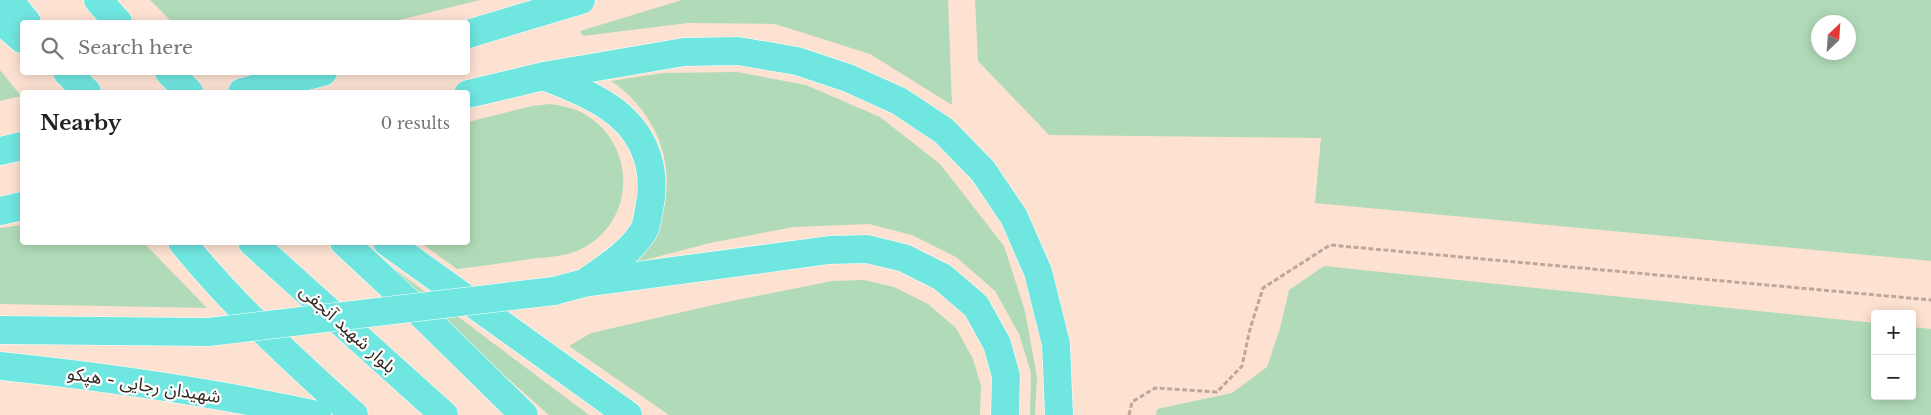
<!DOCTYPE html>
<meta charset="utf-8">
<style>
:root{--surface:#fff;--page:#f6f6f6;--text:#222;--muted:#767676;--line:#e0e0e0}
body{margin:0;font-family:"Libre Baskerville","Noto Sans Arabic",serif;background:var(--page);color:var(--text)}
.controls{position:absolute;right:15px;bottom:15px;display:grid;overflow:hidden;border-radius:5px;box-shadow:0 2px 12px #0003}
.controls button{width:45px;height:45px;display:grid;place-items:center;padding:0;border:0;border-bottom:1px solid var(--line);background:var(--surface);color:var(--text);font:25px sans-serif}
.compass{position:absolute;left:1811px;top:15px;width:45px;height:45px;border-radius:50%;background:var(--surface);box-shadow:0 2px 12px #0003;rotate:25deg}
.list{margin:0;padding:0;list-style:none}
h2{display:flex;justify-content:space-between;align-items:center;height:65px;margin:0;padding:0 20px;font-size:21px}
h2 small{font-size:16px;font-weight:400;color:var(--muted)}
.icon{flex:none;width:28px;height:28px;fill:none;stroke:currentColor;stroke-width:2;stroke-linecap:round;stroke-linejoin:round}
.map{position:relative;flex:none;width:1931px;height:415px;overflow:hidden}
.search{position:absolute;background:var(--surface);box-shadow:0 2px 12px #0003;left:20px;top:20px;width:450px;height:55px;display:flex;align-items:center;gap:12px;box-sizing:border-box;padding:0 18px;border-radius:5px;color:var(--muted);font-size:19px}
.panel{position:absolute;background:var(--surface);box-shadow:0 2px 12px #0003;left:20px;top:90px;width:450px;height:155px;border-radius:5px}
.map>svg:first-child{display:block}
.green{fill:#b1dbb8;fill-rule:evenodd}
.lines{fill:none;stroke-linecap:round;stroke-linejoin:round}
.primary-casing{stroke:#fff;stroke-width:29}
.path{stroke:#bea79a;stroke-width:3;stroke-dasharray:5 2.5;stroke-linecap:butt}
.primary{stroke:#70e6e0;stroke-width:28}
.primary-bridge-casing{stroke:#fff;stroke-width:29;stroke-linecap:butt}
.primary-bridge{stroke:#70e6e0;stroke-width:28}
.labels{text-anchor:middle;stroke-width:4.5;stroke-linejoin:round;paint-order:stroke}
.street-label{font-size:18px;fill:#342720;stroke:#fff}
</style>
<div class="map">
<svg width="1931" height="415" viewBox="0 0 1931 415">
<rect width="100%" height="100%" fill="#fde2d2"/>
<g class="green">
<path d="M 150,0 L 480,0 L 391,22 L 172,22 Z"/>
<path d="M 682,0 L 948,0 L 952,105 L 870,54 L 775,24 L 688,23 L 583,36 L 580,31 Z"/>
<path d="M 975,0 L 1931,0 L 1931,261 L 1315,203 L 1321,138 L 1049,135 L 978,61 ZM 1818,22 L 1848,22 L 1848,52 L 1818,52 Z"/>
<path d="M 0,70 L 21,96 L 0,101 Z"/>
<path d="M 737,72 L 806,85 L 880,117 L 940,164 L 1004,246 L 1025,311 L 1037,377 L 1035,415 L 1030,415 L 1031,373 L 1019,334 L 995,291 L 956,257 L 912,235 L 869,224 L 794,227 L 710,243 L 637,262 C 685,203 674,124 611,81 L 663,73 Z"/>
<path d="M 550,104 C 563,106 575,108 586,115 C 637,146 636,222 581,249 C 565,257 546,257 529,259 C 505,263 481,266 457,269 L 421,243 L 468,242 L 468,122 L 532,106 Z"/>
<path d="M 22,225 L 22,242 L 144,243 L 207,308 L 0,304 L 0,228 Z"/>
<path d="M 1324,266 L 1875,323 L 1875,396 L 1912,396 L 1912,327 L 1931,329 L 1931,415 L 1156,415 L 1157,409 L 1232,393 L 1267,367 L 1280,328 L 1289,290 Z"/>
<path d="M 392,267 L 589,415 L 549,415 L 387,272 Z"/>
<path d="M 864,280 L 894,287 L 928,304 L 956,328 L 973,359 L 981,386 L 980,415 L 669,415 L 569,346 L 591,333 L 722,303 L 832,281 Z"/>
</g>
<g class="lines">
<g class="primary-casing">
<g id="primary">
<path d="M 9,0 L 27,22"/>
<path d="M 98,0 L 118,22"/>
<path d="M 0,20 L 22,39"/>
<path d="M 468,34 L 581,0"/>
<path d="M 67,72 L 87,92"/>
<path d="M 169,72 L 189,92"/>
<path d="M 544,76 C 570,87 596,96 618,114 C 647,138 657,173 649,210 C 647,217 647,226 643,232 C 628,254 611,264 590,279"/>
<path d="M 242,92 L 323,72"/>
<path d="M 468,94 L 544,76 L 684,52 L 738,51 L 797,61 L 848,78 L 899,101 L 944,131 L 983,171 L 1014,217 L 1038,272 L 1056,344 L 1059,415"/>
<path d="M 0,151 L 22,146"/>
<path d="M 0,211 L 22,206"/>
<path d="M 182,242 C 234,306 294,361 354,415"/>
<path d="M 252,242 L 444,415"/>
<path d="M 344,242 L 416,309 L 524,415"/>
<path d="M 387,242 L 628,415"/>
<path d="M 554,291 L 584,283 L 829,250 L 867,249 L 904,258 L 942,277 L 976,306 L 997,344 L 1006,376 L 1005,415"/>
<path d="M 0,330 L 209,332"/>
<path d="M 0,366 C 106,377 212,392 317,415"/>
</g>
</g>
<path class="path" d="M 1129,415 L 1132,402 L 1155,388 L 1217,392 L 1242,366 L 1250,329 L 1263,288 L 1330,245 L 1931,300"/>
<use href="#primary" class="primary"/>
<g class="primary-bridge-casing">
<path id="primary-bridge" d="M 209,332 L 554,291"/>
</g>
<use href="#primary-bridge" class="primary-bridge"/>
</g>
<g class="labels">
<g class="street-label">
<text transform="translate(348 329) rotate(42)" y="6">بلوار شهید آنجفی</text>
<text transform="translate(144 385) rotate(9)" y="6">شهیدان رجایی - هپکو</text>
</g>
</g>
</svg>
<div class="controls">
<button>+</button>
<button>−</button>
</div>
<svg class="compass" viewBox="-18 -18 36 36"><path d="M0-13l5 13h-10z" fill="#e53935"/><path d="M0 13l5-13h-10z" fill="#767676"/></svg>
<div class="search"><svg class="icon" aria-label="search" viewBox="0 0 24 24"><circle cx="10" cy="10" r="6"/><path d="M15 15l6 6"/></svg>Search here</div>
<section class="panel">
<h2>Nearby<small>0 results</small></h2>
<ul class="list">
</ul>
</section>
</div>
